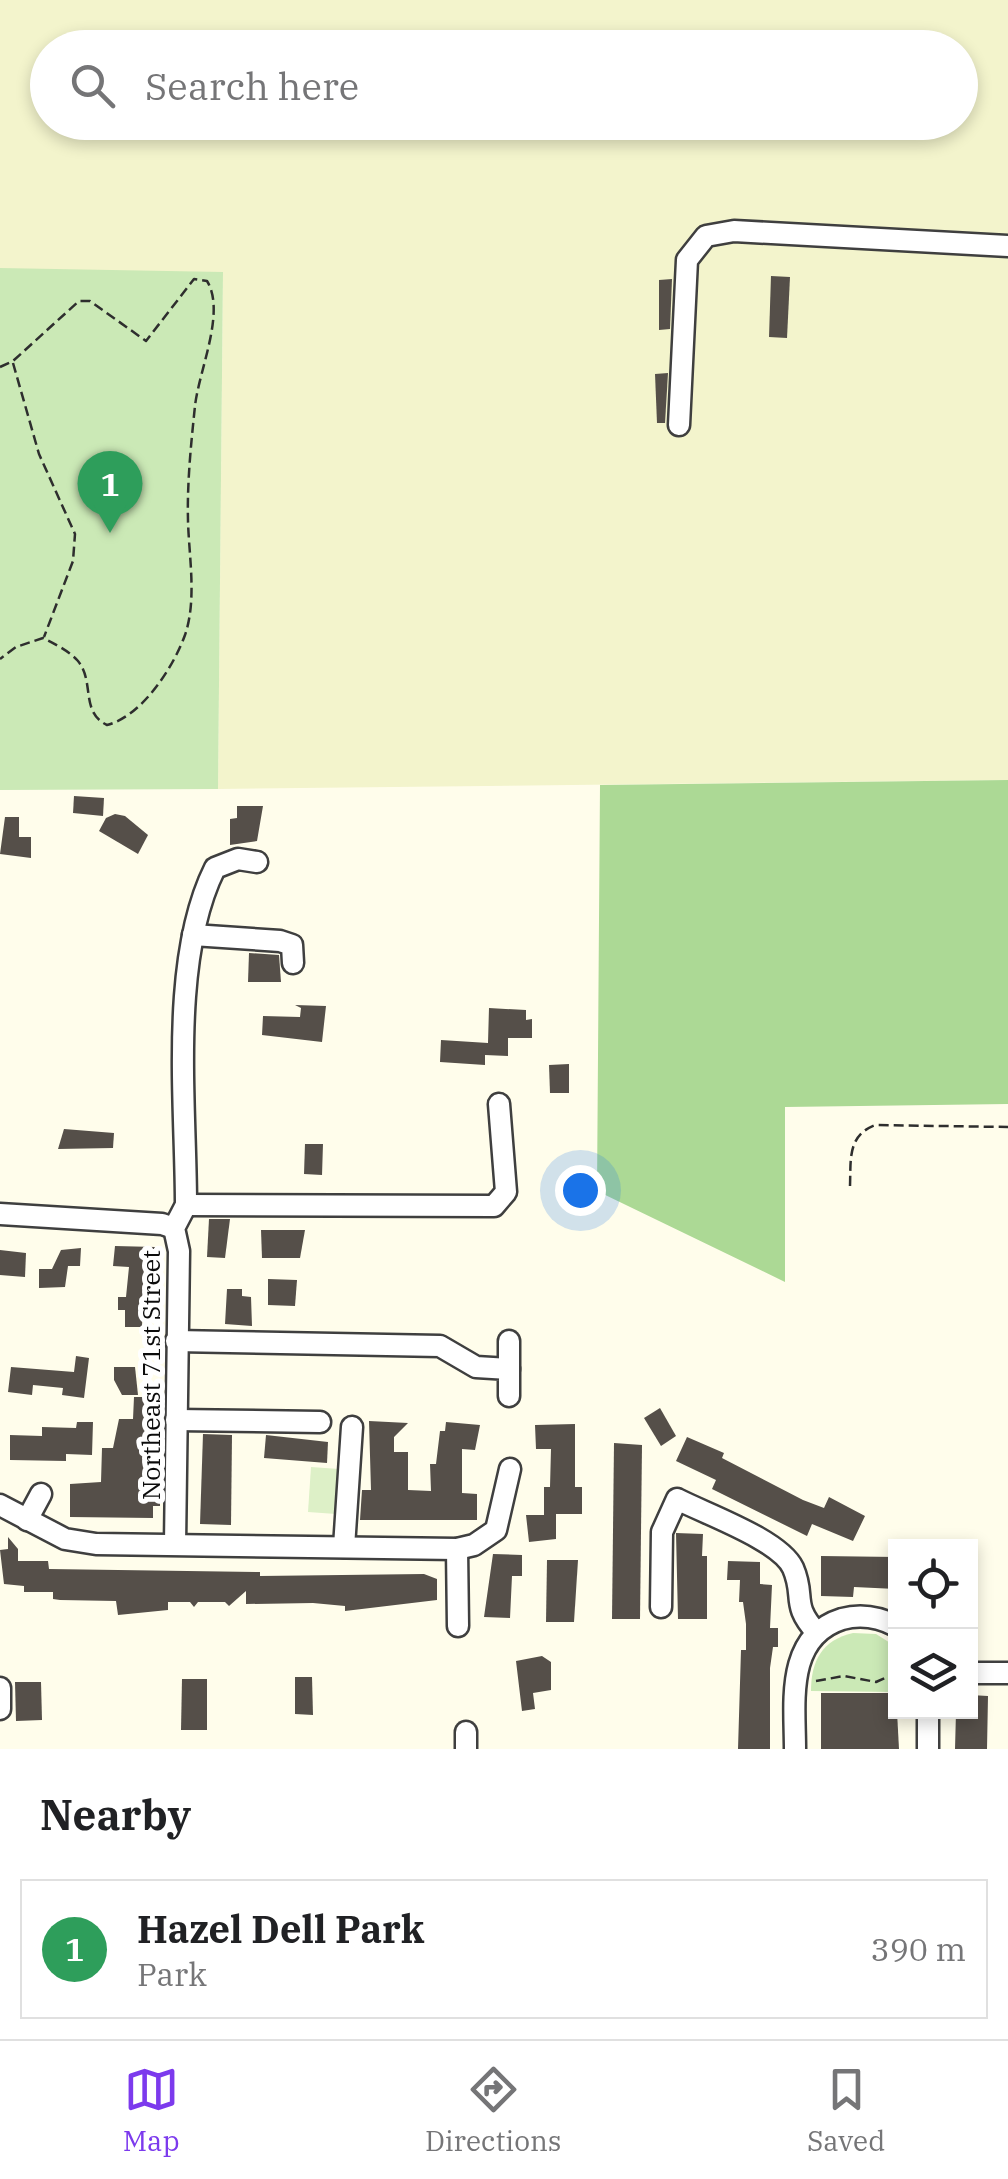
<!DOCTYPE html>
<style>
:root{--surface:#fff;--page:#f2f2f2;--text:#202124;--muted:#757577;--line:#e0e0e0;--accent:#7c3aed}
body{margin:0;font-family:"IBM Plex Serif",serif;background:var(--page);color:var(--text)}
.controls{position:absolute;right:30px;bottom:30px;display:grid;overflow:hidden;border-radius:0px;box-shadow:0 5px 15px #0003}
.controls button{width:90px;height:90px;display:grid;place-items:center;padding:0;border:0;border-bottom:2px solid var(--line);background:var(--surface);color:var(--text);font:50px sans-serif}
.you{position:absolute;left:580px;top:1190px;width:35px;height:35px;margin:-25px;border:8px solid #fff;border-radius:50%;background:#1a73e8;box-shadow:0 0 0 15px #1a73e833}
.badge{display:grid;place-items:center;width:65px;height:65px;border-radius:50%;background:var(--accent);color:#fff;font-size:32px;font-weight:700}
.pin{position:absolute;translate:-50% -82px;filter:drop-shadow(0 2px 5px #0008)}
.pin::after{content:'';position:absolute;top:52px;width:35px;height:30px;background:inherit;clip-path:polygon(0 0,100% 0,50% 100%)}
.list{margin:0;padding:0;list-style:none}
h2{display:flex;justify-content:space-between;align-items:center;height:130px;margin:0;padding:0 40px;font-size:42px}
h2 small{font-size:32px;font-weight:400;color:var(--muted)}
.list li{display:grid;grid-template-columns:65px 1fr auto;gap:30px;align-items:center;box-sizing:border-box;height:140px;margin:0 20px 20px;padding:0 20px;border:2px solid var(--line);border-radius:0px}
.list b{display:block;font-size:38px;white-space:nowrap}
.list p{margin:0;font-size:32px;white-space:nowrap;color:var(--muted)}
.list em{font-size:32px;font-style:normal;color:var(--muted)}
.icon{flex:none;width:55px;height:55px;fill:none;stroke:currentColor;stroke-width:2;stroke-linecap:round;stroke-linejoin:round}
.map{position:relative;flex:none;width:1008px;height:1749px;overflow:hidden}
.search{position:absolute;background:var(--surface);box-shadow:0 5px 15px #0003;left:30px;right:30px;top:30px;height:110px;display:flex;align-items:center;gap:25px;box-sizing:border-box;padding:0 35px;border-radius:55px;color:var(--muted);font-size:38px}
.sheet{height:290px;background:var(--surface)}
nav{display:flex;justify-content:space-around;align-items:center;box-sizing:border-box;height:140px;border-top:2px solid var(--line);background:var(--surface);font-size:28px;color:var(--muted)}
nav a{display:grid;justify-items:center;gap:5px}
nav .on{color:var(--accent)}
.map>svg:first-child{display:block}
.farmland{fill:#f3f4cc;fill-rule:evenodd}
.green{fill:#cbe9b6}
.forest{fill:#acd995}
.pitch{fill:#ddf0c7}
.building{fill:#554f49}
.lines{fill:none;stroke-linecap:round;stroke-linejoin:round}
.minor-casing{stroke:#3f3f3f;stroke-width:25}
.path{stroke:#2e2e2e;stroke-width:2.5;stroke-dasharray:10 5;stroke-linecap:butt}
.minor{stroke:#fff;stroke-width:20}
.labels{text-anchor:middle;stroke-width:10;stroke-linejoin:round;paint-order:stroke}
.street-label{font-size:25px;fill:#0c0c0c;stroke:#fff}
</style>
<div class="map">
<svg width="1008" height="1749" viewBox="0 0 1008 1749">
<rect width="100%" height="100%" fill="#fffdeb"/>
<path class="farmland" d="M 0,0 L 1008,0 L 1008,780 L 218,789 L 223,277 L 0,271 ZM 48,48 L 960,48 L 960,122 L 48,122 Z"/>
<g class="green">
<path d="M 0,268 L 223,272 L 218,789 L 0,790 Z"/>
<path d="M 853,1633 L 876,1634 L 895,1646 L 895,1692 L 811,1691 C 811,1661 822,1640 853,1633 Z"/>
</g>
<path class="forest" d="M 1008,780 L 1008,1104 L 785,1107 L 785,1282 L 597,1191 L 600,785 Z"/>
<path class="pitch" d="M 311,1467 L 339,1469 L 336,1514 L 308,1512 Z"/>
<g class="building">
<path d="M 771,276 L 790,277 L 787,338 L 769,337 Z"/>
<path d="M 672,279 L 670,329 L 659,330 L 659,280 Z"/>
<path d="M 668,373 L 665,423 L 657,423 L 655,374 Z"/>
<path d="M 74,796 L 104,798 L 103,816 L 73,813 Z"/>
<path d="M 237,806 L 263,806 L 257,841 L 230,845 L 230,819 L 237,818 Z"/>
<path d="M 115,814 L 125,816 L 148,835 L 138,854 L 99,831 L 106,818 Z"/>
<path d="M 5,817 L 19,817 L 19,837 L 31,837 L 31,858 L 0,854 Z"/>
<path d="M 249,953 L 279,955 L 281,982 L 248,982 Z"/>
<path d="M 295,1005 L 326,1006 L 322,1042 L 262,1035 L 263,1016 L 300,1017 L 301,1008 Z"/>
<path d="M 489,1008 L 526,1010 L 526,1020 L 532,1019 L 532,1038 L 508,1038 L 508,1056 L 485,1055 L 485,1065 L 440,1062 L 441,1040 L 488,1043 Z"/>
<path d="M 569,1064 L 569,1093 L 550,1093 L 549,1065 Z"/>
<path d="M 64,1129 L 114,1133 L 113,1148 L 58,1149 Z"/>
<path d="M 305,1144 L 323,1144 L 322,1175 L 304,1174 Z"/>
<path d="M 209,1219 L 230,1219 L 225,1258 L 207,1257 Z"/>
<path d="M 261,1230 L 305,1230 L 300,1258 L 262,1258 Z"/>
<path d="M 115,1246 L 155,1247 L 153,1268 L 144,1267 L 142,1327 L 125,1327 L 125,1310 L 118,1310 L 118,1297 L 126,1297 L 129,1267 L 113,1266 Z"/>
<path d="M 81,1248 L 80,1266 L 68,1266 L 65,1287 L 39,1288 L 39,1269 L 52,1269 L 61,1250 Z"/>
<path d="M 0,1250 L 26,1253 L 25,1277 L 0,1275 Z"/>
<path d="M 268,1279 L 297,1280 L 295,1306 L 268,1305 Z"/>
<path d="M 227,1289 L 242,1289 L 242,1296 L 251,1297 L 252,1326 L 225,1324 Z"/>
<path d="M 76,1356 L 89,1358 L 84,1398 L 62,1395 L 63,1388 L 33,1385 L 32,1395 L 8,1392 L 11,1367 L 74,1372 Z"/>
<path d="M 114,1367 L 135,1367 L 138,1395 L 122,1395 L 114,1380 Z"/>
<path d="M 134,1397 L 155,1397 L 154,1413 L 148,1413 L 146,1489 L 160,1490 L 160,1506 L 153,1506 L 153,1518 L 70,1517 L 70,1484 L 101,1482 L 102,1448 L 113,1448 L 119,1419 L 133,1419 Z"/>
<path d="M 660,1408 L 676,1436 L 661,1446 L 644,1418 Z"/>
<path d="M 369,1421 L 408,1423 L 394,1437 L 394,1452 L 408,1452 L 408,1490 L 431,1491 L 430,1464 L 436,1464 L 440,1431 L 445,1431 L 446,1422 L 480,1425 L 475,1450 L 462,1449 L 462,1493 L 477,1494 L 477,1520 L 360,1520 L 362,1490 L 371,1490 Z"/>
<path d="M 77,1422 L 93,1422 L 92,1455 L 66,1454 L 66,1461 L 10,1460 L 10,1435 L 42,1436 L 42,1427 L 76,1428 Z"/>
<path d="M 575,1424 L 575,1487 L 582,1487 L 582,1514 L 556,1514 L 556,1539 L 529,1542 L 526,1515 L 544,1515 L 544,1487 L 550,1487 L 551,1449 L 536,1449 L 535,1425 Z"/>
<path d="M 203,1434 L 232,1435 L 231,1525 L 200,1524 Z"/>
<path d="M 266,1435 L 328,1442 L 327,1463 L 264,1458 Z"/>
<path d="M 687,1437 L 724,1453 L 722,1458 L 803,1500 L 824,1508 L 829,1497 L 865,1516 L 853,1541 L 812,1524 L 807,1536 L 712,1489 L 716,1480 L 676,1461 Z"/>
<path d="M 614,1443 L 642,1445 L 640,1619 L 612,1619 Z"/>
<path d="M 676,1533 L 703,1534 L 702,1556 L 707,1556 L 707,1619 L 678,1619 Z"/>
<path d="M 8,1537 L 18,1549 L 18,1561 L 48,1561 L 49,1569 L 260,1572 L 260,1576 L 424,1574 L 437,1579 L 437,1600 L 345,1611 L 345,1606 L 313,1603 L 246,1604 L 246,1591 L 229,1606 L 225,1602 L 198,1602 L 194,1607 L 190,1602 L 168,1602 L 168,1610 L 118,1615 L 116,1601 L 60,1600 L 53,1599 L 53,1592 L 24,1592 L 24,1586 L 4,1584 L 0,1550 L 8,1549 Z"/>
<path d="M 493,1554 L 522,1555 L 522,1576 L 512,1576 L 510,1618 L 484,1617 Z"/>
<path d="M 821,1556 L 896,1557 L 896,1589 L 854,1587 L 853,1597 L 821,1596 Z"/>
<path d="M 547,1560 L 578,1560 L 574,1622 L 546,1622 Z"/>
<path d="M 728,1561 L 760,1562 L 760,1584 L 772,1585 L 770,1628 L 778,1628 L 778,1647 L 773,1647 L 770,1668 L 770,1749 L 738,1749 L 741,1650 L 746,1650 L 746,1624 L 743,1602 L 739,1602 L 740,1580 L 727,1580 Z"/>
<path d="M 542,1656 L 551,1662 L 551,1690 L 533,1693 L 535,1709 L 522,1711 L 516,1661 Z"/>
<path d="M 295,1677 L 312,1677 L 313,1715 L 295,1714 Z"/>
<path d="M 182,1679 L 207,1679 L 207,1730 L 181,1730 Z"/>
<path d="M 15,1682 L 41,1682 L 42,1720 L 16,1721 Z"/>
<path d="M 821,1693 L 896,1693 L 899,1749 L 821,1749 Z"/>
<path d="M 970,1695 L 988,1696 L 987,1749 L 955,1749 L 956,1712 L 970,1712 Z"/>
</g>
<g class="lines">
<g class="minor-casing">
<g id="minor">
<path d="M 679,425 L 687,260 L 706,236 L 734,231 L 1008,246"/>
<path d="M 193,935 L 280,941 L 292,945 L 293,963"/>
<path d="M 186,1205 L 494,1206 L 506,1192 L 499,1104"/>
<path d="M 0,1214 L 162,1224 L 174,1228"/>
<path d="M 176,1341 L 440,1346 L 476,1367 L 509,1369 L 509,1396"/>
<path d="M 509,1369 L 509,1341"/>
<path d="M 176,1420 L 320,1422"/>
<path d="M 0,1505 L 65,1539 L 96,1544 L 457,1549 L 474,1545 L 496,1530 L 510,1469"/>
<path d="M 27,1520 L 41,1494"/>
<path d="M 175,1544 L 179,1251 L 174,1228 L 186,1205 C 186,1104 169,960 215,868 L 238,859 L 257,862"/>
<path d="M 344,1547 L 352,1427"/>
<path d="M 457,1549 L 458,1626"/>
<path d="M 661,1607 L 662,1532 L 677,1499 C 706,1514 780,1540 793,1568 C 806,1598 790,1603 817,1633"/>
<path d="M 970,1673 L 1008,1673"/>
<path d="M 0,1688 L 0,1709"/>
<path d="M 466,1749 L 466,1732"/>
<path d="M 795,1749 C 795,1703 785,1637 842,1619 C 861,1614 879,1617 896,1626"/>
<path d="M 928,1749 L 928,1712"/>
</g>
</g>
<g class="path">
<path d="M 13,363 L 39,454 L 75,534 L 73,561 L 44,637"/>
<path d="M 0,367 L 13,361 L 79,301 L 90,301 L 146,341 L 194,279 L 207,281 C 226,312 199,370 195,406 C 191,444 187,483 188,521 C 189,557 197,600 185,635 C 173,668 142,716 107,725 C 80,712 95,682 78,661 C 69,651 55,644 43,638 L 16,647 L 0,659"/>
<path d="M 850,1186 C 851,1160 847,1136 875,1125 L 1008,1127"/>
<path d="M 816,1681 L 844,1676 L 876,1682 L 896,1673"/>
</g>
<use href="#minor" class="minor"/>
</g>
<g class="labels">
<g class="street-label">
<text transform="translate(151 1375) rotate(-90)" y="9">Northeast 71st Street</text>
</g>
</g>
</svg>
<div class="controls">
<button><svg class="icon" aria-label="locate" viewBox="0 0 24 24"><circle cx="12" cy="12" r="6"/><path d="M12 2v4M12 18v4M2 12h4M18 12h4"/></svg></button>
<button><svg class="icon" aria-label="layers" viewBox="0 0 24 24"><path d="M12 4l9 5-9 5-9-5zM3 14l9 5 9-5"/></svg></button>
</div>
<div class="you"></div>
<div class="pin badge" style="left:110px;top:533px;background:#2e9e5b">1</div>
<div class="search"><svg class="icon" aria-label="search" viewBox="0 0 24 24"><circle cx="10" cy="10" r="6"/><path d="M15 15l6 6"/></svg>Search here</div>
</div>
<section class="sheet">
<h2>Nearby<small></small></h2>
<ul class="list">
<li><span class="badge" style="background:#2e9e5b">1</span><div><b>Hazel Dell Park</b><p>Park</p></div><em>390 m</em></li>
</ul>
</section>
<nav>
<a class="on"><svg class="icon" aria-label="map" viewBox="0 0 24 24"><path d="M3 6l6-2 6 2 6-2v14l-6 2-6-2-6 2zM9 4v14M15 6v14"/></svg>Map</a>
<a><svg class="icon" aria-label="directions" viewBox="0 0 24 24"><path d="M12 3l9 9-9 9-9-9zM9 14v-3h6M13 9l2 2-2 2"/></svg>Directions</a>
<a><svg class="icon" aria-label="saved" viewBox="0 0 24 24"><path d="M7 4h10v16l-5-4-5 4z"/></svg>Saved</a>
</nav>
